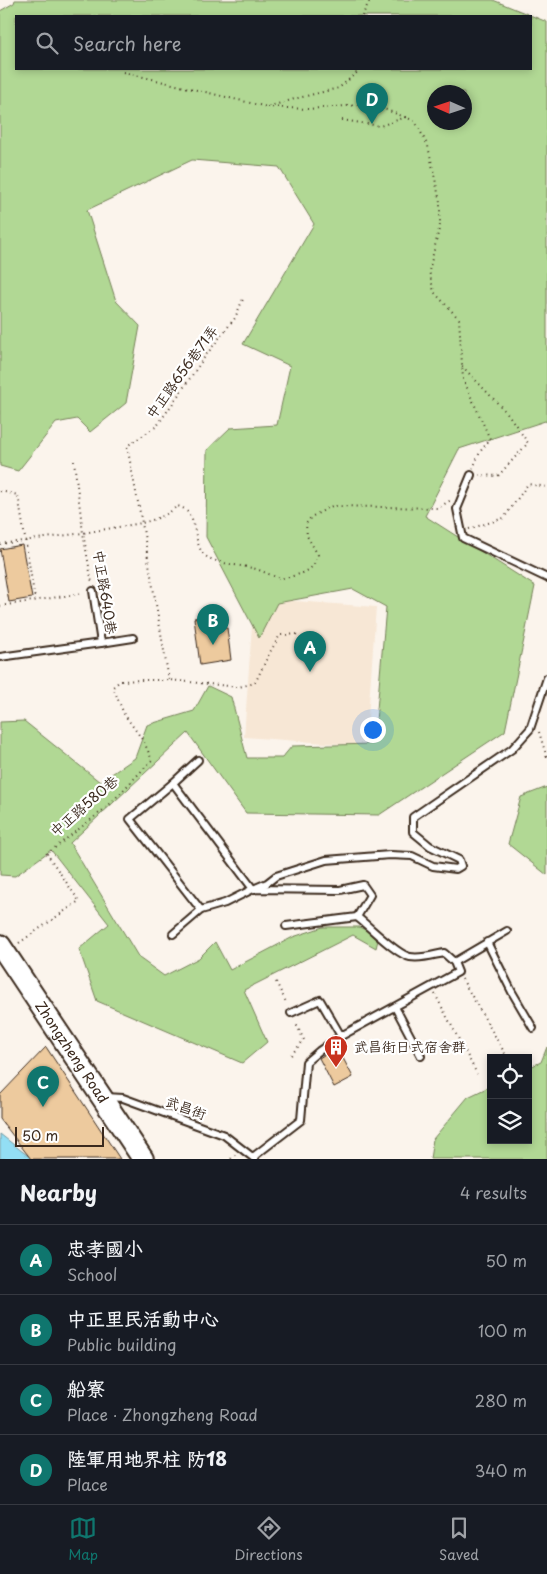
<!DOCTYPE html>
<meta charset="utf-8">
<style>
:root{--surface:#171b24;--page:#20242c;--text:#f1f3f6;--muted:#9ea1a6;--line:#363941;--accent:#0f766e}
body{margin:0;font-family:"Playpen Sans","LXGW WenKai TC",sans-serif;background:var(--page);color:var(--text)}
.controls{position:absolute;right:15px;bottom:15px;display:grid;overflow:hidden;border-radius:0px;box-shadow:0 2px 8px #0003}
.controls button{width:45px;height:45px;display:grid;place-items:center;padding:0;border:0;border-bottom:1px solid var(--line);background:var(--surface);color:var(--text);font:25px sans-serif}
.compass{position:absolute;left:427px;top:85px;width:45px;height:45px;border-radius:50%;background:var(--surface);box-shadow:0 2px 8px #0003;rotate:273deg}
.scale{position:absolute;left:15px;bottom:12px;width:89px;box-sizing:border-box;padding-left:5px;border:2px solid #3b2a1e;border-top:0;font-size:14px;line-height:18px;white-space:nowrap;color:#3b2a1e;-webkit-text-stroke:4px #fff;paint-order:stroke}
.you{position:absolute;left:372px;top:729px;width:18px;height:18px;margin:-12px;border:4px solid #fff;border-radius:50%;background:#1a73e8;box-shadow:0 0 0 8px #1a73e833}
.badge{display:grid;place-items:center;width:32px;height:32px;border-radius:50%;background:var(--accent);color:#fff;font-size:16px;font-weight:700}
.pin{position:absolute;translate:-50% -41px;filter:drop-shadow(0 1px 2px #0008)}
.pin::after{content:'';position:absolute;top:26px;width:18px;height:15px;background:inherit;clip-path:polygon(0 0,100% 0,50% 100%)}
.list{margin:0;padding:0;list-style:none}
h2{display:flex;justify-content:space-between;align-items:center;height:65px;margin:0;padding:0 20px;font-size:21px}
h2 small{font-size:16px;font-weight:400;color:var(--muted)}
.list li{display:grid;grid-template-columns:32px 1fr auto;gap:15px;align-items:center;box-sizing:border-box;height:70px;padding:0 20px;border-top:1px solid var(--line)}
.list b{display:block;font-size:19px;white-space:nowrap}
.list p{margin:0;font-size:16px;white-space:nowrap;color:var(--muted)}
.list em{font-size:16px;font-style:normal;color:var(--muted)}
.icon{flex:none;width:28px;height:28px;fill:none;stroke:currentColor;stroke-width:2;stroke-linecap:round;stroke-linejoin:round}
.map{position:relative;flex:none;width:547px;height:1159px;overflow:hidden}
.search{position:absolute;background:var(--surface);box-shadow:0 2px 8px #0003;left:15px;right:15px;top:15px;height:55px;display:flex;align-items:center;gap:12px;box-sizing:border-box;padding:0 18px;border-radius:0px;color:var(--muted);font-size:19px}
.sheet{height:345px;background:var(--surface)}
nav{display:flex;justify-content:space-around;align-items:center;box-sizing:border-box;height:70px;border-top:1px solid var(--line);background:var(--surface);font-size:14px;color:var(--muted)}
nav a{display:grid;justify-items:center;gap:2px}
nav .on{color:var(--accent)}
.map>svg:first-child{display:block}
.built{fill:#f7e7d5}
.green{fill:#b1d894;stroke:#768159;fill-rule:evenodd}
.water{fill:#93def4;stroke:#70969e}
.building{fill:#edca9e;stroke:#3b2a1e}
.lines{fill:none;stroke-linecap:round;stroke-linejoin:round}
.lane-casing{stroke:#3b2a1e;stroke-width:10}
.primary-casing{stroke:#3b2a1e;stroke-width:24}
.path{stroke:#3b2a1e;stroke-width:2;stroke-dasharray:1 4;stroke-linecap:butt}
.lane{stroke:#fff;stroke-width:6}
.primary{stroke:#fff;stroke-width:20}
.labels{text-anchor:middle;stroke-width:4.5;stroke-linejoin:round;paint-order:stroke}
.street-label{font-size:14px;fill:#3b2a1e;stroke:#fff}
.poi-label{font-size:14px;fill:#3b2a1e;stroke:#fff;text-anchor:start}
</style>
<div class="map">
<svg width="547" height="1159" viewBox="0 0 547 1159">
<rect width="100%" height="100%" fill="#fbf4ec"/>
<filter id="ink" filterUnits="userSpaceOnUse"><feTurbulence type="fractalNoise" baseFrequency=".02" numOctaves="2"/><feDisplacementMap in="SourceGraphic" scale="10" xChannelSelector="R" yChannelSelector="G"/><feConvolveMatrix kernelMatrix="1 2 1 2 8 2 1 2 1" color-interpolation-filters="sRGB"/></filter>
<g filter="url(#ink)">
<path class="built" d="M 254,598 L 376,607 L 366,746 L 244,737 Z"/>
<g class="green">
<path d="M 15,0 L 493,0 L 547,22 L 547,422 L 545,421 L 459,449 L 425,516 L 535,586 L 505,731 L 379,815 L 246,813 L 188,733 L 70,843 L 139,958 L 164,976 L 199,958 L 215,942 L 230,970 L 293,937 L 323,927 L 359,927 L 379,936 L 376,948 L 353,935 L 244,990 L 267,1042 L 242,1063 L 97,1001 L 79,949 L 109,924 L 51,850 L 15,876 L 0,875 L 0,722 L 24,721 L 100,782 L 135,758 L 147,725 L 194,711 L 208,686 L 231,697 L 247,758 L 282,758 L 292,746 L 374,744 L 386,607 L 353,589 L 277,603 L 259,638 L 206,537 L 207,450 L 230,428 L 277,425 L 290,366 L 243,344 L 314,224 L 279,167 L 192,160 L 87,210 L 116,301 L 140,326 L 126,403 L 90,432 L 77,419 L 56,423 L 18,471 L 0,466 L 0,11 L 14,3 ZM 16,16 L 531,16 L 531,69 L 16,69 ZM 434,92 L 464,92 L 464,122 L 434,122 Z"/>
<path d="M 547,787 L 547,875 L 508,844 L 521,797 Z"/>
<path d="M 547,1047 L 547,1159 L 430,1159 L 433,1139 L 468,1097 L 491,1086 L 491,1140 L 528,1140 L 528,1068 L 541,1062 Z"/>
</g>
<path class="water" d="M 0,1134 L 32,1159 L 0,1159 Z"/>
<g class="building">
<path d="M 22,545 L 32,598 L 9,602 L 0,549 Z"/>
<path d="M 215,615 L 217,629 L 227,628 L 231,660 L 200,665 L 194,618 Z"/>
<path d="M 46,1047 L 120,1159 L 31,1159 L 0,1119 L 0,1095 Z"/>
<path d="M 337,1047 L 353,1077 L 334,1087 L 319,1058 Z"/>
</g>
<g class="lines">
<g class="lane-casing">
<g id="lane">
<path d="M 471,475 L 457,509 L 463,538 L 547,578"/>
<path d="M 101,643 L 133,638"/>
<path d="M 0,657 L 101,643 L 93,591"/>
<path d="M 198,760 L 173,783 L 130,819 L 201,910"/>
<path d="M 173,783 L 253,889 L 267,883 L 276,876 L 326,860 L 390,855 L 412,856 L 433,866 L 456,869 L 461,866 L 459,860 L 430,846 L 413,832 L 413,817 L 512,749 L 530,729 L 547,678"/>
<path d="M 286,926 L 357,917"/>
<path d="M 173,934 L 201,910 L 225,903 L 253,889 L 340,890 L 363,885 L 370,895 L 357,917 C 369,926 397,955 410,957 C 422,959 433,955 444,953 L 454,962 L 458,972 L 341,1036 L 319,1051 L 306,1062 L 301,1120 L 253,1157"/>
<path d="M 487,942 L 512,992 L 533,1028"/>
<path d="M 454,962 L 507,931"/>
<path d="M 395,1007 L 421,1056"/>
<path d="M 291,1013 L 320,1000 L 341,1036"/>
<path d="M 106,1097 L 123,1098 L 224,1135 L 255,1159"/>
</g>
</g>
<g class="primary-casing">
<g id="primary">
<path id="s1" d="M 0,945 L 143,1159"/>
</g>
</g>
<g class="path">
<path d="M 362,16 L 370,0"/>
<path d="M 123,72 L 267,107 L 298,98 L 339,88 L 361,69"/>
<path d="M 267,107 L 308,109 L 371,104 L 415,121 L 428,146 L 440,202 L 440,225 L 429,271 L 434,292 L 459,319 L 463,379 L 490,439 L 480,452 L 473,468"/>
<path d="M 342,120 L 380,126 L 406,117"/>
<path d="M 462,366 L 508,414 L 528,443 L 498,476 L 479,475"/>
<path d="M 74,461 L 83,533 L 92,583"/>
<path d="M 0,491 L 18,495 L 35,600"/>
<path d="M 469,529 L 504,518 L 528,484 L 547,487"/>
<path d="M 0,544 L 83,533 L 142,523 L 127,446 L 157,426 L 206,355 L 235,318 L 243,299"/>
<path d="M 0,606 L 84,593"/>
<path d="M 169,680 L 142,523 C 156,519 167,516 177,506 C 201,511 190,546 207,557 C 219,564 239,565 252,568 C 262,570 272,577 282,578 C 285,578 290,577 293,576 C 307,572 313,570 318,555 L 307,536 L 306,524 L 311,517 L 332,506 L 438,508 L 451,500"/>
<path d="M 539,732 L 547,758"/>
<path d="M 19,943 L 79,901 L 47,854 L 107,807 L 152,760 L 144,742 L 124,714 L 113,687 L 120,681 L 141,680 L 169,680 L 239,687 L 255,683 L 269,654 L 280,635 L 301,634"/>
<path d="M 462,979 L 507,1057"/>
<path d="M 276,982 L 287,1004"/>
<path d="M 435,994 L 477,1074"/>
<path d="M 291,1055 L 304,1040 L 295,1022"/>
<path d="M 231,1159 L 235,1155"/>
</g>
<use href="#lane" class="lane"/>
<use href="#primary" class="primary"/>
</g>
</g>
<defs>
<g id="building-pin" transform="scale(1.25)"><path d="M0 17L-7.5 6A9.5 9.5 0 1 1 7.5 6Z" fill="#c8321e" stroke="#fff"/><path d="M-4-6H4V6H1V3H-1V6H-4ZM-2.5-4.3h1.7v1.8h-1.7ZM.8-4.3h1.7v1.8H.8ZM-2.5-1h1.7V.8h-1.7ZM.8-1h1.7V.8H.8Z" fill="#fff"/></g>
</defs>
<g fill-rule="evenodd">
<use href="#building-pin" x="336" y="1047"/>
</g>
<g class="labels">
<g class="street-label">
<text transform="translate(182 372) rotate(-54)" y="5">中正路656巷71弄</text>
<text transform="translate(105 592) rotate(81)" y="5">中正路640巷</text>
<text transform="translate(84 806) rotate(-41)" y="5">中正路580巷</text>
<text dy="5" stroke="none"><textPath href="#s1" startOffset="129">Zhongzheng Road</textPath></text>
<text transform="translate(186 1108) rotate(20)" y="5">武昌街</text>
</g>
<g class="poi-label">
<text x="354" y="1052">武昌街日式宿舍群</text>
</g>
</g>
</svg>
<div class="controls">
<button><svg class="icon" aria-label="locate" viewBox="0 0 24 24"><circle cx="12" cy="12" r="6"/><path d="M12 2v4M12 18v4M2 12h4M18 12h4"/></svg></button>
<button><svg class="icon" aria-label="layers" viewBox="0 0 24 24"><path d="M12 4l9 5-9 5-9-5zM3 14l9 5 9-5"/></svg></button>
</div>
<svg class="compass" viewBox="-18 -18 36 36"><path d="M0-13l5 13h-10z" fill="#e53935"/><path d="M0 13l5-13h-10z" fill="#9ea1a6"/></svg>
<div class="scale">50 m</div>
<div class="you"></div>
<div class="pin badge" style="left:310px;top:672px">A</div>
<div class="pin badge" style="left:213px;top:645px">B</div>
<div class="pin badge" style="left:43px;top:1107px">C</div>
<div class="pin badge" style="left:372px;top:124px">D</div>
<div class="search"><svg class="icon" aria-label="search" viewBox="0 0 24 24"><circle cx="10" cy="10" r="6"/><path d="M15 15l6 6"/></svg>Search here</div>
</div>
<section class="sheet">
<h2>Nearby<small>4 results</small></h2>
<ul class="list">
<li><span class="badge">A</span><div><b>忠孝國小</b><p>School</p></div><em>50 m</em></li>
<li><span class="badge">B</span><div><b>中正里民活動中心</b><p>Public building</p></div><em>100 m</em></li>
<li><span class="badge">C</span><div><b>船寮</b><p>Place · Zhongzheng Road</p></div><em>280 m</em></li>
<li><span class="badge">D</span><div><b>陸軍用地界柱 防18</b><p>Place</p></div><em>340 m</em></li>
</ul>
</section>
<nav>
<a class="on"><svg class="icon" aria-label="map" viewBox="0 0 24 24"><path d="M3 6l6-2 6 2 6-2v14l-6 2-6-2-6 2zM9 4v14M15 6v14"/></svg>Map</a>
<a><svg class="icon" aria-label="directions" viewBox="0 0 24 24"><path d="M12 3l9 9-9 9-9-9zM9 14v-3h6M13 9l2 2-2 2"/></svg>Directions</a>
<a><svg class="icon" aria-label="saved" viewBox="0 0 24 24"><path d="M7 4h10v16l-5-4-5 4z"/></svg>Saved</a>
</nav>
